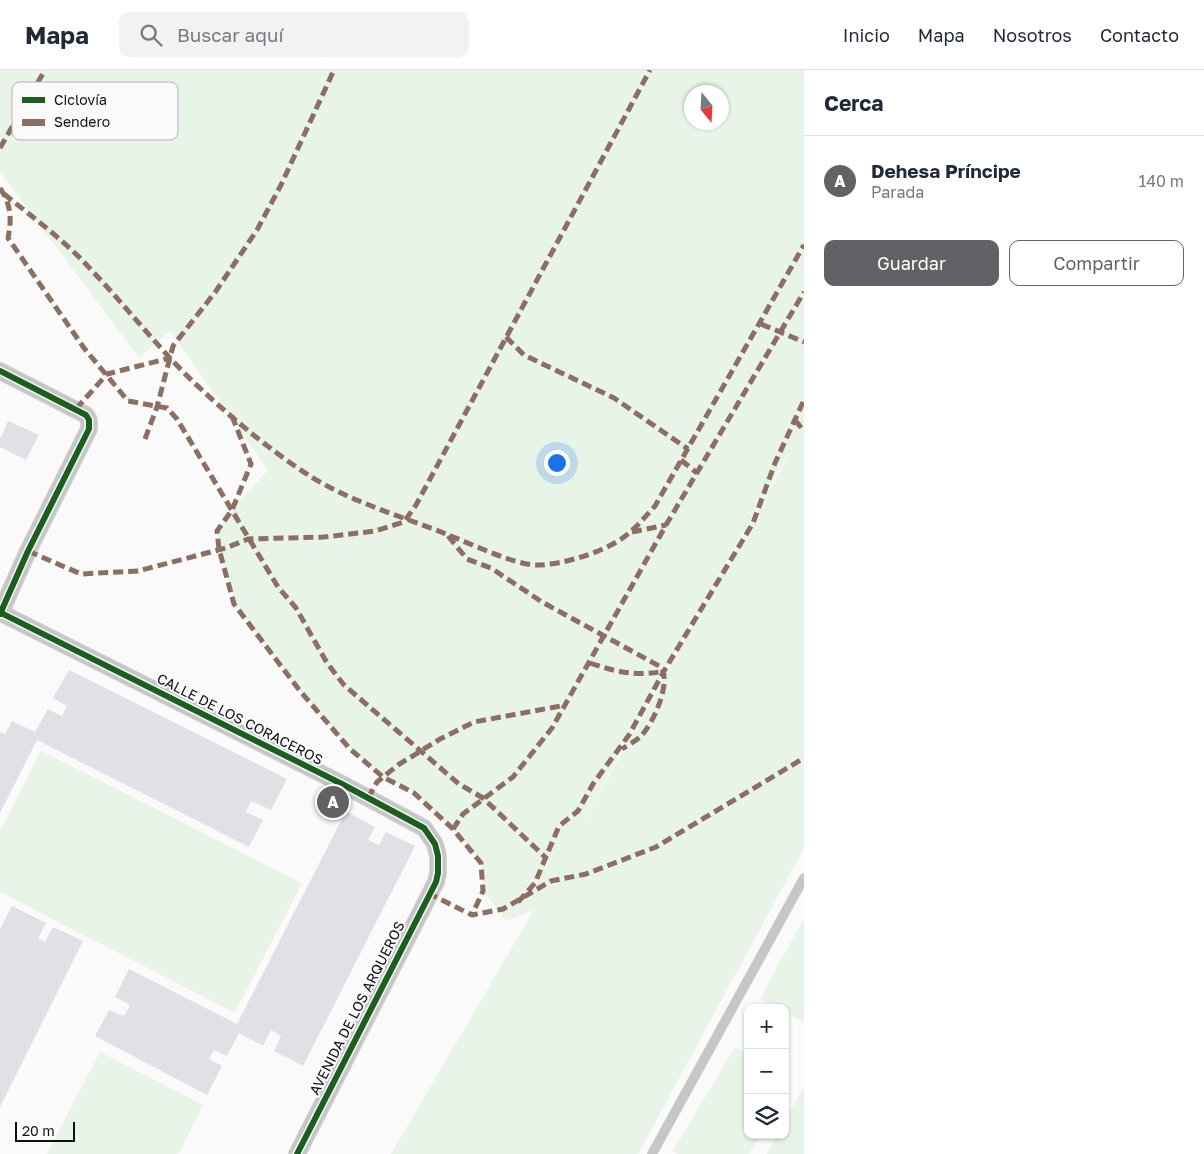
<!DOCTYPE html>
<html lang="es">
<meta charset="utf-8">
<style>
:root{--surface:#fff;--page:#f2f2f3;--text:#1f2937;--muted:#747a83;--line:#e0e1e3;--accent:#636166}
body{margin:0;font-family:"Golos Text",sans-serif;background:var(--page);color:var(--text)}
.controls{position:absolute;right:15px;bottom:15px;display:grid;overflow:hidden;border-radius:10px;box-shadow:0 1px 4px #0004}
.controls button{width:45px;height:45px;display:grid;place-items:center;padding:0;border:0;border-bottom:1px solid var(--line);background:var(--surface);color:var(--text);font:25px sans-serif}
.compass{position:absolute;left:684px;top:15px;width:45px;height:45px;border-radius:50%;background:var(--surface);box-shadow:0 1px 4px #0004;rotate:162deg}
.scale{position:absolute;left:15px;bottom:12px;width:60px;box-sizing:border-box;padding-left:5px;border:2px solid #110e17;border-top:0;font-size:14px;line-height:18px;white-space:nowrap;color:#110e17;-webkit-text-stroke:4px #fafafa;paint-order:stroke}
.you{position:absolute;left:556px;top:392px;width:18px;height:18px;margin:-12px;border:4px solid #fff;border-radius:50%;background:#1a73e8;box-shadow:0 0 0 8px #1a73e833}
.badge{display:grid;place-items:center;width:32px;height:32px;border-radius:50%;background:var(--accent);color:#fff;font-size:16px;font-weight:700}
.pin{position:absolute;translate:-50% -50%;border:2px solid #fff;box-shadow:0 1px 5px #0006}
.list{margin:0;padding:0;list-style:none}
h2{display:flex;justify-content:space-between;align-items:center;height:65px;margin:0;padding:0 20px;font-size:21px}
h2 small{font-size:16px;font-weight:400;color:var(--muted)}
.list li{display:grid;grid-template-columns:32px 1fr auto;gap:15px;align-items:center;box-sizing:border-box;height:90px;padding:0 20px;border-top:1px solid var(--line)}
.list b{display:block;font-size:19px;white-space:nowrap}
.list p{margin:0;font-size:16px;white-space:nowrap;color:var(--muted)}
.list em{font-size:16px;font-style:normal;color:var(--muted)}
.actions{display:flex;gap:10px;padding:15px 20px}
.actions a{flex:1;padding:11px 0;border:1px solid var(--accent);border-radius:10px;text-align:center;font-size:18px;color:var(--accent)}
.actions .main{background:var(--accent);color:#fff}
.icon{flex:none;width:28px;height:28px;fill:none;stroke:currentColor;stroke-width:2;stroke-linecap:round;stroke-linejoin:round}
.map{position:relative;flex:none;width:804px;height:1084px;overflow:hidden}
header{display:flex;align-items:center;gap:30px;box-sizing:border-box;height:70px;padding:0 25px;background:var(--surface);border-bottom:1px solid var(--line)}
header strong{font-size:24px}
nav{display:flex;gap:28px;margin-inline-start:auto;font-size:18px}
.search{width:350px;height:45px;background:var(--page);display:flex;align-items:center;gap:12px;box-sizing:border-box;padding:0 18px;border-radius:10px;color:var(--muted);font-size:19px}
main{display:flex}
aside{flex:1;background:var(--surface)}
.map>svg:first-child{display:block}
.green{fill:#e8f4e8;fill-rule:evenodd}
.building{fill:#e2e0e7}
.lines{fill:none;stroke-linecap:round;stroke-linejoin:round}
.lane-casing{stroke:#d5d4d6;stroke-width:10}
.street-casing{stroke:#d5d4d6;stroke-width:18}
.lane{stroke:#c4c7c4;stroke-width:9}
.street{stroke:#c4c7c4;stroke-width:16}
.quiet{stroke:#8d6e63;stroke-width:5;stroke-dasharray:10 5;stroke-linecap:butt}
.cycleway-casing{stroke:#fafafa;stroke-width:9}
.cycleway{stroke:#1b5e20;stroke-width:6}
.labels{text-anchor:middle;stroke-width:4;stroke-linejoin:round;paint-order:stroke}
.street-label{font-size:14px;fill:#110e17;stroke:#fafafa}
.key{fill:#fafafa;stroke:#b4b3b6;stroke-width:1}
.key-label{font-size:14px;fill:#110e17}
</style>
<header>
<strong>Mapa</strong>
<div class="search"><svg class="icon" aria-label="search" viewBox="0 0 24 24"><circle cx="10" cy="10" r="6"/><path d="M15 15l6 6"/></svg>Buscar aquí</div>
<nav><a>Inicio</a><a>Mapa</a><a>Nosotros</a><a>Contacto</a></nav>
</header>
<main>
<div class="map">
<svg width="804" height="1084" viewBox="0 0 804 1084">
<rect width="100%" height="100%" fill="#fafafa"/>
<g class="green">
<path d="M 0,0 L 804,0 L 804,778 L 638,1084 L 391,1084 L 534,840 L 506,851 L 483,821 L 481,793 L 453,759 L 414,723 L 383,707 L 350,679 L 300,621 L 234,534 L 219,479 L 217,461 L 232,440 L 268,400 L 170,261 L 139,288 L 0,102 ZM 692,22 L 722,22 L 722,52 L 692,52 ZM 788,384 L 789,384 L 579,760 L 664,601 Z"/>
<path d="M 41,681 L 302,813 L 235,943 L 0,822 L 0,761 Z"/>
<path d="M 804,848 L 804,952 L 785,942 L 785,938 L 776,938 L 760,929 Z"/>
<path d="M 735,977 L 748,984 L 748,1065 L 760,1065 L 749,1084 L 678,1084 L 673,1081 Z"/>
<path d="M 100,982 L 203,1035 L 178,1084 L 47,1084 Z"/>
<path d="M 804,1016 L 804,1084 L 767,1084 L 777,1065 L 785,1065 L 785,1051 Z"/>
</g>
<g class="building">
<path d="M 8,351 L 39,365 L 26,390 L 0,377 L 0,369 Z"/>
<path d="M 69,600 L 287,709 L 271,740 L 251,731 L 246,742 L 263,750 L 249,777 L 37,670 L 0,743 L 0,662 L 5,664 L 12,651 L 35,662 L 48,639 L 62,646 L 67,636 L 53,628 Z"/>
<path d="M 346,741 L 375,757 L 368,770 L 379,775 L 386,762 L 415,776 L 303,996 L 274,981 L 281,966 L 271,960 L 263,976 L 239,963 L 227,986 L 214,980 L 209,989 L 222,996 L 207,1025 L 95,966 L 109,940 L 124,946 L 130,935 L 115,927 L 129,899 L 237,954 Z"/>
<path d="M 12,836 L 46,853 L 38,868 L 45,872 L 53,857 L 83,871 L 0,1037 L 0,859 Z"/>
</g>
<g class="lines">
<g class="lane-casing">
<path id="lane" d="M 652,1084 L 804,808"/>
</g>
<g class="street-casing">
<g id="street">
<path d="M 0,301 L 86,345 L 89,350 L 89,359 L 28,481 L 0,544"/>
<path d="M 1,543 L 342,714 L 424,758 L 435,774 L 438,786 L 438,803 L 436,812 L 297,1084"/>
</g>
</g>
<use href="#lane" class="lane"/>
<use href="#street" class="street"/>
<g class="quiet">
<path d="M 0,78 L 45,0"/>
<path d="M 0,118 C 11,135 12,148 8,168 L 84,278 L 128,331 L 167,338 L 177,349 L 278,517 L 296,538 L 327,593 L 344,615 L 459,714 L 483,728 L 546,788"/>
<path d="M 4,124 C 30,145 57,165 80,188 C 111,220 139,254 169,287 C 205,326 264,377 310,406 C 351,432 401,446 446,464 C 467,472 517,496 537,495 C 562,495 604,482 624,467 C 636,458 645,447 655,436 L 804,175"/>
<path d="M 761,254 L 804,272"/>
<path d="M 506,267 L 524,285 L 614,328 L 688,379"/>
<path d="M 76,339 L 107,304 L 170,288"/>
<path d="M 232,346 L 251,394 L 232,440 L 217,461 L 219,479 L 234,534 L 300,621 L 350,679 L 383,707 L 414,723 L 453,759 L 481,793 L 483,821 L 472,845"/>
<path d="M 795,350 L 804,361"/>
<path d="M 145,369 L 157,337 L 173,276 L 216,221 L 257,160 L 281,115 L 334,0"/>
<path d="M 681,390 L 697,403"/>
<path d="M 632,462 L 666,455"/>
<path d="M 448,466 L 467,489 L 491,498 L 542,532 L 661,597 C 672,612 653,654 641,666 C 636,671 628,675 622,679"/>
<path d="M 28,481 L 81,504 L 138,501 L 226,478 L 248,469 L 324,467 L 375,461 L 404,452 L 416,435 L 650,0"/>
<path d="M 590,593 C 616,602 638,607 664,601"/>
<path d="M 368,728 L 377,712 L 398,695 L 440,669 L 474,652 L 566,635"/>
<path d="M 453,759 L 463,744 L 513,707 L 552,658 L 666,455 L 804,222"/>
<path d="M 428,823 L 472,845 L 503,839 L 551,811 L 586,804 L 656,777 L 804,688"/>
<path d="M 518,832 L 535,813 L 559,756 L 578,741 L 593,714 L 629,665 L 664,601 L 753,453 L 775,393 L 804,330"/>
</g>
<g class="cycleway-casing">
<g id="cycleway">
<path d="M 0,301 L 86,345 L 89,350 L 89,359 L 28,481 L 0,544"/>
<path d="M 1,543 L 342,714 L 424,758 L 435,774 L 438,786 L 438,803 L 436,812 L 297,1084"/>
</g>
</g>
<use href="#cycleway" class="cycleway"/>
</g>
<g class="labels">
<g class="street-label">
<text transform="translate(240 649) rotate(27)" y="5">CALLE DE LOS CORACEROS</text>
<text transform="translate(357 938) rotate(-63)" y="5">AVENIDA DE LOS ARQUEROS</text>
</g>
</g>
<rect x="12" y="12" width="166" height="58" rx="8" class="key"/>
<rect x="22" y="27" width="23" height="6" fill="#1b5e20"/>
<rect x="22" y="49" width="23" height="7" fill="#8d6e63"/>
<g class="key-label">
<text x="54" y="35">Ciclovía</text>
<text x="54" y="57">Sendero</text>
</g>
</svg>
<div class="controls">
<button>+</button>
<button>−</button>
<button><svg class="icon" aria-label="layers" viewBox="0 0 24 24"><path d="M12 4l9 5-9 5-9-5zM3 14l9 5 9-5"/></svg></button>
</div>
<svg class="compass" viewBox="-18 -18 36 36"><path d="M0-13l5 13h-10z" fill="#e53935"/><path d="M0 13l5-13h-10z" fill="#747a83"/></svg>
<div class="scale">20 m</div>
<div class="you"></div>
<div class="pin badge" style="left:333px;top:732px">A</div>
</div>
<aside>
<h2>Cerca<small></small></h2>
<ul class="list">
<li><span class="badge">A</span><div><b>Dehesa Príncipe</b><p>Parada</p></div><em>140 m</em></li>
</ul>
<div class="actions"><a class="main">Guardar</a><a>Compartir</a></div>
</aside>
</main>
